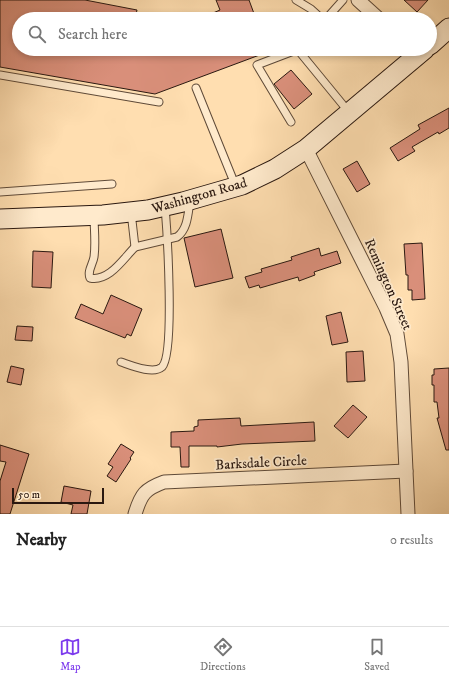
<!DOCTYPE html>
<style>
:root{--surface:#fff;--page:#f2f2f2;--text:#222;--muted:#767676;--line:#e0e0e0;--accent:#7c3aed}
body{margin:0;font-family:"IM FELL DW Pica",serif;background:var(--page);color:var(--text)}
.scale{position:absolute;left:12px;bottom:10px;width:92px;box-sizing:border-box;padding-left:4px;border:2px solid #2a1810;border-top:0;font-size:11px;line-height:14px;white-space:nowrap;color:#2a1810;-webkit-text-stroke:3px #ffeacc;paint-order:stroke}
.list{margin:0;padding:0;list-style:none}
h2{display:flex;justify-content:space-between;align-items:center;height:52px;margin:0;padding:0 16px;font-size:17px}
h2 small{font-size:13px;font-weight:400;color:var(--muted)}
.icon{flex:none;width:22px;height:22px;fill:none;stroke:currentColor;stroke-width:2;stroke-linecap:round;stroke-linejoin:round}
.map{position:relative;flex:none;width:449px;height:514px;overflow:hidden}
.search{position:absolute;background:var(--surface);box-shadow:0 2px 6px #0003;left:12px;right:12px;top:12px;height:44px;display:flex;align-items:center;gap:10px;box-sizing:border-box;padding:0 14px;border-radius:22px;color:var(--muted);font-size:15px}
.sheet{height:112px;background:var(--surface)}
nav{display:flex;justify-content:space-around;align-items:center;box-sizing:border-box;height:56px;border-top:1px solid var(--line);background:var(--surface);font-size:11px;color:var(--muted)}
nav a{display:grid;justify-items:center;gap:2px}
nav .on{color:var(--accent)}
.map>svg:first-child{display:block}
.building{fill:#d98f7a;stroke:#2a1810}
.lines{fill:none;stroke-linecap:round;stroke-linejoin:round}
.lane-casing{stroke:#5f4a38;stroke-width:9}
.street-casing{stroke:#5f4a38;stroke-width:15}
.secondary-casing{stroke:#2a1810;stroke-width:21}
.lane{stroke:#ffeacc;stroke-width:7}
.street{stroke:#ffeacc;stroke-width:13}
.secondary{stroke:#ffeacc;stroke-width:19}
.labels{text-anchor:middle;stroke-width:3.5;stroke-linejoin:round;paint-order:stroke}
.street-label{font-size:14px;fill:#2a1810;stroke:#ffeacc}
</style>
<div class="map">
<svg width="449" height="514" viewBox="0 0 449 514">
<rect width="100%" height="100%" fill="#ffdeb0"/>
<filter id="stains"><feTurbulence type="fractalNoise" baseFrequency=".005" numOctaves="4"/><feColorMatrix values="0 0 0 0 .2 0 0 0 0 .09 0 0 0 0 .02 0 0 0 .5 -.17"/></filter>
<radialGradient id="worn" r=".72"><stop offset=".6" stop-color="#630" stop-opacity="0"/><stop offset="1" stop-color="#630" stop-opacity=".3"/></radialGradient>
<g class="building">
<path d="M 0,0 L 85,0 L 137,10 L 135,19 L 19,19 L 19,49 L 273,50 L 155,94 L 0,67 Z"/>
<path d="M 216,0 L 249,0 L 256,19 L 199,19 L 220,10 Z"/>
<path d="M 404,0 L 428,0 L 417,12 Z"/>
<path d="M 291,70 L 312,94 L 294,109 L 274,84 Z"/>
<path d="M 449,108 L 449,128 L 439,134 L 438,132 L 412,147 L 415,151 L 398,161 L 390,148 L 420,129 L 418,125 Z"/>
<path d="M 357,161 L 370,184 L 357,192 L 343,169 Z"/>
<path d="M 221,229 L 233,278 L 195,287 L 184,238 Z"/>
<path d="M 422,243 L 425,299 L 412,300 L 412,290 L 408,290 L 408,275 L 406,275 L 404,244 Z"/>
<path d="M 319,248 L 321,256 L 337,251 L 341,263 L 314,272 L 315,275 L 299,281 L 298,277 L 260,288 L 259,285 L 249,288 L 245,277 L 262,272 L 261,269 L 292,260 L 291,257 Z"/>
<path d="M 33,251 L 53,252 L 51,288 L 32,287 Z"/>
<path d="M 111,295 L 142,309 L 131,336 L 127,334 L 125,338 L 75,318 L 81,304 L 103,314 Z"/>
<path d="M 341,312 L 348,342 L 332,345 L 326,316 Z"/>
<path d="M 17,326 L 33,327 L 32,341 L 15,340 Z"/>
<path d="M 363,351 L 365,381 L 347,382 L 346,352 Z"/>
<path d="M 11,366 L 24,369 L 21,385 L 7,382 Z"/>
<path d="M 449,368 L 449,450 L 446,450 L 437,418 L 439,418 L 437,402 L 434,402 L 434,385 L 432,385 L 432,375 L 434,375 L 434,369 Z"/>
<path d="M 353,405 L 367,417 L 348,438 L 334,426 Z"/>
<path d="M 240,418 L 241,426 L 314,422 L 315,441 L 242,444 L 217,447 L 217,446 L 189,446 L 189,467 L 181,467 L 180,447 L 171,447 L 171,432 L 194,431 L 194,427 L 198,426 L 198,420 Z"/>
<path d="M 121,444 L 134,452 L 130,458 L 131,459 L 116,482 L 107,476 L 113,467 L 108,464 Z"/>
<path d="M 0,445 L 29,454 L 10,514 L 0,514 L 0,481 L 6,462 L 0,461 Z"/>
<path d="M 64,486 L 91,491 L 87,514 L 71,514 L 73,505 L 61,502 Z"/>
</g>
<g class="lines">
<g class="lane-casing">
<g id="lane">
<path d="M 296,0 L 311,9 L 322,19"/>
<path d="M 326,19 L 343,0"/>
<path d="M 298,50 L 348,111"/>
<path d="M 0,75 L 159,102"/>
<path d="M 196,88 L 236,187"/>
<path d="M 291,122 L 257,65 L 299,49"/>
<path d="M 0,192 L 112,184"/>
<path d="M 131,212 L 135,247 L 177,237 C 188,229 188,213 190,201"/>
<path d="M 94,215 C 94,229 96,243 94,257 C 93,264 87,271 90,278 C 109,282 123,259 135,247"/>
<path d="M 121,362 C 130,365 153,375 162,367 C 175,354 167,230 165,206"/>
</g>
</g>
<g class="street-casing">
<g id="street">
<path d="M 358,0 L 379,19"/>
<path d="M 306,149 L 386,308 L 397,334 L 401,362 L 408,514"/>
<path d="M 135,514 C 141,494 145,489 164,482 L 406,471"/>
</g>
</g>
<g class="secondary-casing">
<g id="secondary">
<path d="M 430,45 L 449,28"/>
<path d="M 0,219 L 103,215 L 148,210 L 183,202 L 242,185 L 275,169 L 306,149 L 425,49"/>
</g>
</g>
<use href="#lane" class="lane"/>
<use href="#street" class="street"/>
<use href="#secondary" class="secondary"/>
</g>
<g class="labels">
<g class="street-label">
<text transform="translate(199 195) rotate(-16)" y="5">Washington Road</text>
<text transform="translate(389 284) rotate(66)" y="5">Remington Street</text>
<text transform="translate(261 462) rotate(-3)" y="5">Barksdale Circle</text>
</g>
</g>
<rect width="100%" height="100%" filter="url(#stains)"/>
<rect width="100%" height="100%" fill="url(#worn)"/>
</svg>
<div class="scale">50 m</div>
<div class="search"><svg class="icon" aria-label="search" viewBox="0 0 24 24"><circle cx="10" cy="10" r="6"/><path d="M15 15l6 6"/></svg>Search here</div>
</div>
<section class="sheet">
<h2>Nearby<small>0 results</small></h2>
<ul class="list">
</ul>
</section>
<nav>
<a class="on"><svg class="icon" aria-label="map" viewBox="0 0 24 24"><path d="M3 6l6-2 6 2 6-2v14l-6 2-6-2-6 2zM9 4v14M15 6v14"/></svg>Map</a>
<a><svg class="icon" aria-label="directions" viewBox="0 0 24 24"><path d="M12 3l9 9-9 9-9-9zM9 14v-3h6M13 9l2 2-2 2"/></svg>Directions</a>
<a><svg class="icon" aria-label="saved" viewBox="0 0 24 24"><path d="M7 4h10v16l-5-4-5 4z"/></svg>Saved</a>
</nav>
